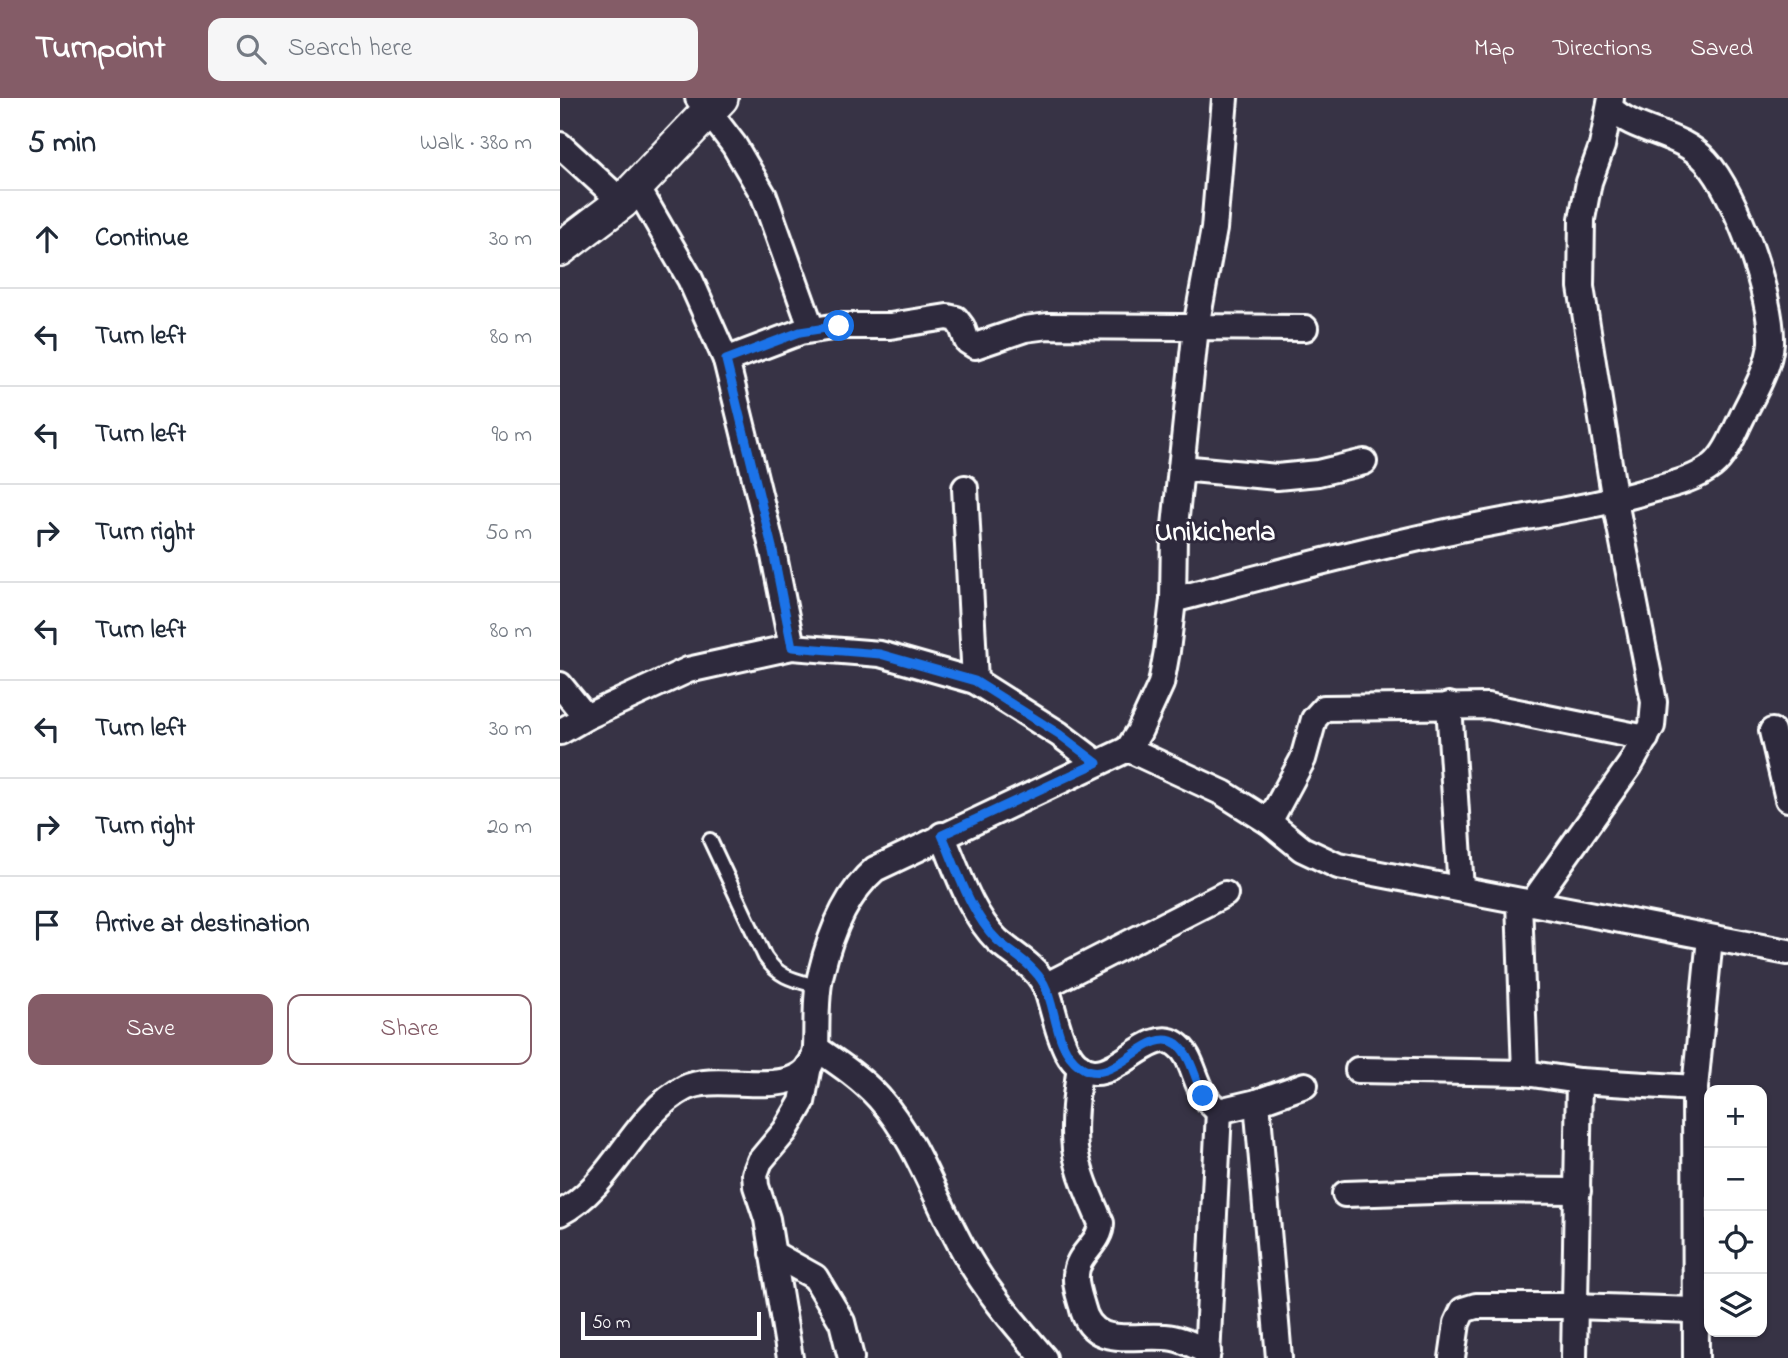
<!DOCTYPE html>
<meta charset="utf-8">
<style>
:root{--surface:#fff;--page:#f6f6f7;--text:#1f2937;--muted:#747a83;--line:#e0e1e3;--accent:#845c67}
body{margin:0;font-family:"Indie Flower",sans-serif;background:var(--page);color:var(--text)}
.controls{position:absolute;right:21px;bottom:21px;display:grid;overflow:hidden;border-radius:14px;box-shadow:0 2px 5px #0004}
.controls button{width:63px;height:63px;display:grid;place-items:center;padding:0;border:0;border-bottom:2px solid var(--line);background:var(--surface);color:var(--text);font:35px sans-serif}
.scale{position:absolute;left:21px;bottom:18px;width:180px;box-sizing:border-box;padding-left:7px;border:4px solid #fff;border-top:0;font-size:19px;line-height:24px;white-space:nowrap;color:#fff;-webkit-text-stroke:5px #2f2a3d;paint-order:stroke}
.stop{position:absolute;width:21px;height:21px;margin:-16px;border:5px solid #1a73e8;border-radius:50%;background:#fff}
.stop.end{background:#1a73e8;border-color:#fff;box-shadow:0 2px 7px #0008}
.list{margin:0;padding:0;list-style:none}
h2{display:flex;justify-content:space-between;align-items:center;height:91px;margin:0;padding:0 28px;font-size:30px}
h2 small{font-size:23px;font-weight:400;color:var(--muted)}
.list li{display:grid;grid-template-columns:46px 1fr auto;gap:21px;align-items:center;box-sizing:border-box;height:98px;padding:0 28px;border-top:2px solid var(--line)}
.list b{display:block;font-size:26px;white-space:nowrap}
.list em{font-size:23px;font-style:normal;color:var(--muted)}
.actions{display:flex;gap:14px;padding:21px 28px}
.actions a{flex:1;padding:16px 0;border:2px solid var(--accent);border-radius:14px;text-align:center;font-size:24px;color:var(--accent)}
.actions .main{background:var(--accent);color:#fff}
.icon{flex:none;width:38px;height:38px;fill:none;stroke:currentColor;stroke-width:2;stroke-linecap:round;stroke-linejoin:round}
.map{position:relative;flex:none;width:1228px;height:1260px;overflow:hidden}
header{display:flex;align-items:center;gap:42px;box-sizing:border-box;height:98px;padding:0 35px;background:var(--accent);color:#fff}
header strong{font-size:33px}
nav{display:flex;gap:38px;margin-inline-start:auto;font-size:24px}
.search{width:490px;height:63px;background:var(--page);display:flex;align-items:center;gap:18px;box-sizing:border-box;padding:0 24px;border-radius:14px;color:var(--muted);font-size:26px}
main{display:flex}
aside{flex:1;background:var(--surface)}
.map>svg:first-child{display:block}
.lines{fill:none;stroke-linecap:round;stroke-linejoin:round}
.lane-casing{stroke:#fff;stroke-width:18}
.street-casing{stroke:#fff;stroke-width:30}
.secondary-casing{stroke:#fff;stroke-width:38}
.lane{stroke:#2f2a3d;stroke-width:12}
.street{stroke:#2f2a3d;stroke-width:24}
.secondary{stroke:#2f2a3d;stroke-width:33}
.route{stroke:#1a73e8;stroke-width:9}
.labels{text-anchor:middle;stroke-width:6;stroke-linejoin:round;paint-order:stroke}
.quarter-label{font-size:28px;font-weight:bold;fill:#fff;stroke:#2f2a3d}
</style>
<header>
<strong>Turnpoint</strong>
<div class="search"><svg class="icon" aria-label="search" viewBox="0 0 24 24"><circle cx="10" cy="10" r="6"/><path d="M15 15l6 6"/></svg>Search here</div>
<nav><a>Map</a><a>Directions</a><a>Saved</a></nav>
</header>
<main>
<aside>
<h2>5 min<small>Walk · 380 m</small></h2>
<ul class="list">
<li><svg class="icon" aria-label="ahead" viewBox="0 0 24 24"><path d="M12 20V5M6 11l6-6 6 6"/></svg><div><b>Continue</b></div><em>30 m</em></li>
<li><svg class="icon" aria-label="left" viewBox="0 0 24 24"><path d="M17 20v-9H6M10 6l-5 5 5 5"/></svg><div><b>Turn left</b></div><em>80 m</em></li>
<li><svg class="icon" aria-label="left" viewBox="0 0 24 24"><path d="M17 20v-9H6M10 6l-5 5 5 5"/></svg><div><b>Turn left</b></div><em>90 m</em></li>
<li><svg class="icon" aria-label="right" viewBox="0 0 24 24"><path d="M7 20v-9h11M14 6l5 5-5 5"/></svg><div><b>Turn right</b></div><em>50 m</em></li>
<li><svg class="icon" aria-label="left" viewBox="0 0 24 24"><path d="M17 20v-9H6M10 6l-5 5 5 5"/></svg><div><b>Turn left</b></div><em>80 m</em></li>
<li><svg class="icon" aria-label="left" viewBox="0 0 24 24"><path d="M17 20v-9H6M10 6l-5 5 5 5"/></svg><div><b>Turn left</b></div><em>30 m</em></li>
<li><svg class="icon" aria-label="right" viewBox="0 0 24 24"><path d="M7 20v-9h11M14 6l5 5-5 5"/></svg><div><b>Turn right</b></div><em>20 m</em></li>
<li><svg class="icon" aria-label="arrive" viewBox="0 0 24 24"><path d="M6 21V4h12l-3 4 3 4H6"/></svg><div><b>Arrive at destination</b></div></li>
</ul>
<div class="actions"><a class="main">Save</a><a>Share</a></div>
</aside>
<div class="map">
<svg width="1228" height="1260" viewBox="0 0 1228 1260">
<rect width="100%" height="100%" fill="#373345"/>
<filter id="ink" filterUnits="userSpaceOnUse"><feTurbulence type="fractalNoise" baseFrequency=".0143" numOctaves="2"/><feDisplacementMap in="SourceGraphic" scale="14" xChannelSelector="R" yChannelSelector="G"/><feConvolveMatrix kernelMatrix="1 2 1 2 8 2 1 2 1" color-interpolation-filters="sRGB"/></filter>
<g filter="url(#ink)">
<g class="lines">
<g class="lane-casing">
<path id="lane" d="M 150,742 L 205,859 C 220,881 235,882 260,889"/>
</g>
<g class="street-casing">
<g id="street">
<path d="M 138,0 L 174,47 L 204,98 L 252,232"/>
<path d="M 0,47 L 62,104"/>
<path d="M 77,89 L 130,181 L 166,262 L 213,453 L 232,549"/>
<path d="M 166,262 L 240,234 L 279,228 L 330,228 L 387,219 L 396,221 L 402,229 L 407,243 L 415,248 L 465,231 L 488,228 L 745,230"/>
<path d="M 621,370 L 717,379 L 758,375 L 804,364"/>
<path d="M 405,390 L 415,583"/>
<path d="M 613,502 C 705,478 797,453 891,433 C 956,419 1023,412 1088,393 C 1110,387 1134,382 1152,368 C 1166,357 1174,335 1182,319 C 1193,296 1209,271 1211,245 C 1213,201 1176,95 1146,63 C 1120,34 1077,35 1050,10"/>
<path d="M 0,587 L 26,619"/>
<path d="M 889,607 L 901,791"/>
<path d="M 1212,633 L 1228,701"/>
<path d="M 0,634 L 26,619 L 128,572 L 232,549 L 320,556 L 415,583 L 499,636 L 537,665"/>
<path d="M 568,651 L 579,634 L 601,586 L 607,553 L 613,502 L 614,438 L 621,370 L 636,229 L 654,131 L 665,0"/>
<path d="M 709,724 L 743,661 L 754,621 L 764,610 L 928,608 L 1086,640"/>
<path d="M 382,737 C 397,771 410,815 437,842 C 452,856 473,866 484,885 C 496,909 499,972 534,974 C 560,976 593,929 616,946 C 637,960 632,994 659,1013 L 697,1004 L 745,987"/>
<path d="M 959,803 L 965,975"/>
<path d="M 972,805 L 1070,667 L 1092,628 L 1094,604 L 1055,403 L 1021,189 L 1022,121 L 1029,84 L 1042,48 L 1051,0"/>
<path d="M 485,888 L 665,796"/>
<path d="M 256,950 C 278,965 301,980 319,1000 C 358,1044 375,1102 404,1153 C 426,1193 455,1226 484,1260"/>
<path d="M 520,968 C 516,995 512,1025 515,1051 C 519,1076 531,1102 541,1125 C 541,1146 516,1156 516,1177 C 515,1187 519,1198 522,1208 C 532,1254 577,1234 613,1240 C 625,1242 637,1249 648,1254"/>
<path d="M 798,972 L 965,975 L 1019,983 L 1135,990"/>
<path d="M 697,1004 L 719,1260"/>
<path d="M 785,1096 L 903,1092 L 1018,1093"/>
<path d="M 0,1115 C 53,1088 74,1016 125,990 C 163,971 247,1010 256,950 C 257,926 255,898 261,875 C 270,837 286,796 315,771 L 568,651 L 663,695 L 709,724 L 742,751 L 778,768 L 1228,854"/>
<path d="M 212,1155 L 255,1179 L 282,1224 L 291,1260"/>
<path d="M 230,1260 L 207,1121 L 196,1088 L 195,1076 L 200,1063 L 225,1033 L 242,1004 L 249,968"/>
<path d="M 647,1260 L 659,1013"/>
<path d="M 892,1260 L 897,1225 L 903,1212 L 916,1208 L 1013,1208 L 1134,1212"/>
<path d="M 1014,1260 L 1019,983"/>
<path d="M 1136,1260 L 1135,990 L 1150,840"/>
</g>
</g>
<g class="secondary-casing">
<path id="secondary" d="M 0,151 L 62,104 L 161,0"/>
</g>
<use href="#lane" class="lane"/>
<use href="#street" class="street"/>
<use href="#secondary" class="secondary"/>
</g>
</g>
<g class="lines" filter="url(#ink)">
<path class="route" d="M 279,228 L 240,234 L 166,262 L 213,453 L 232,549 L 320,556 L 415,583 L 499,636 L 537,665 L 382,737 C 397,771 410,815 437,842 C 452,856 473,866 484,886 C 497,911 494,949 520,968 C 553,993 588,925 617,946 C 631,957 636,983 643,998"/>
</g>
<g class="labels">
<g class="quarter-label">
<text x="655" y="442">Unikicherla</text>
</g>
</g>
</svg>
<div class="controls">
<button>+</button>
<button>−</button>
<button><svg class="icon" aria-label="locate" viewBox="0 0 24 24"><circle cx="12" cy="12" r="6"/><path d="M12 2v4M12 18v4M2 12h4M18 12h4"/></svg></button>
<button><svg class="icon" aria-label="layers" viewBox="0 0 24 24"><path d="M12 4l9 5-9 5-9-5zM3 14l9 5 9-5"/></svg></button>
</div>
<div class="scale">50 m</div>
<div class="stop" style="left:279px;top:228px"></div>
<div class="stop end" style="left:643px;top:998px"></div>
</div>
</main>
